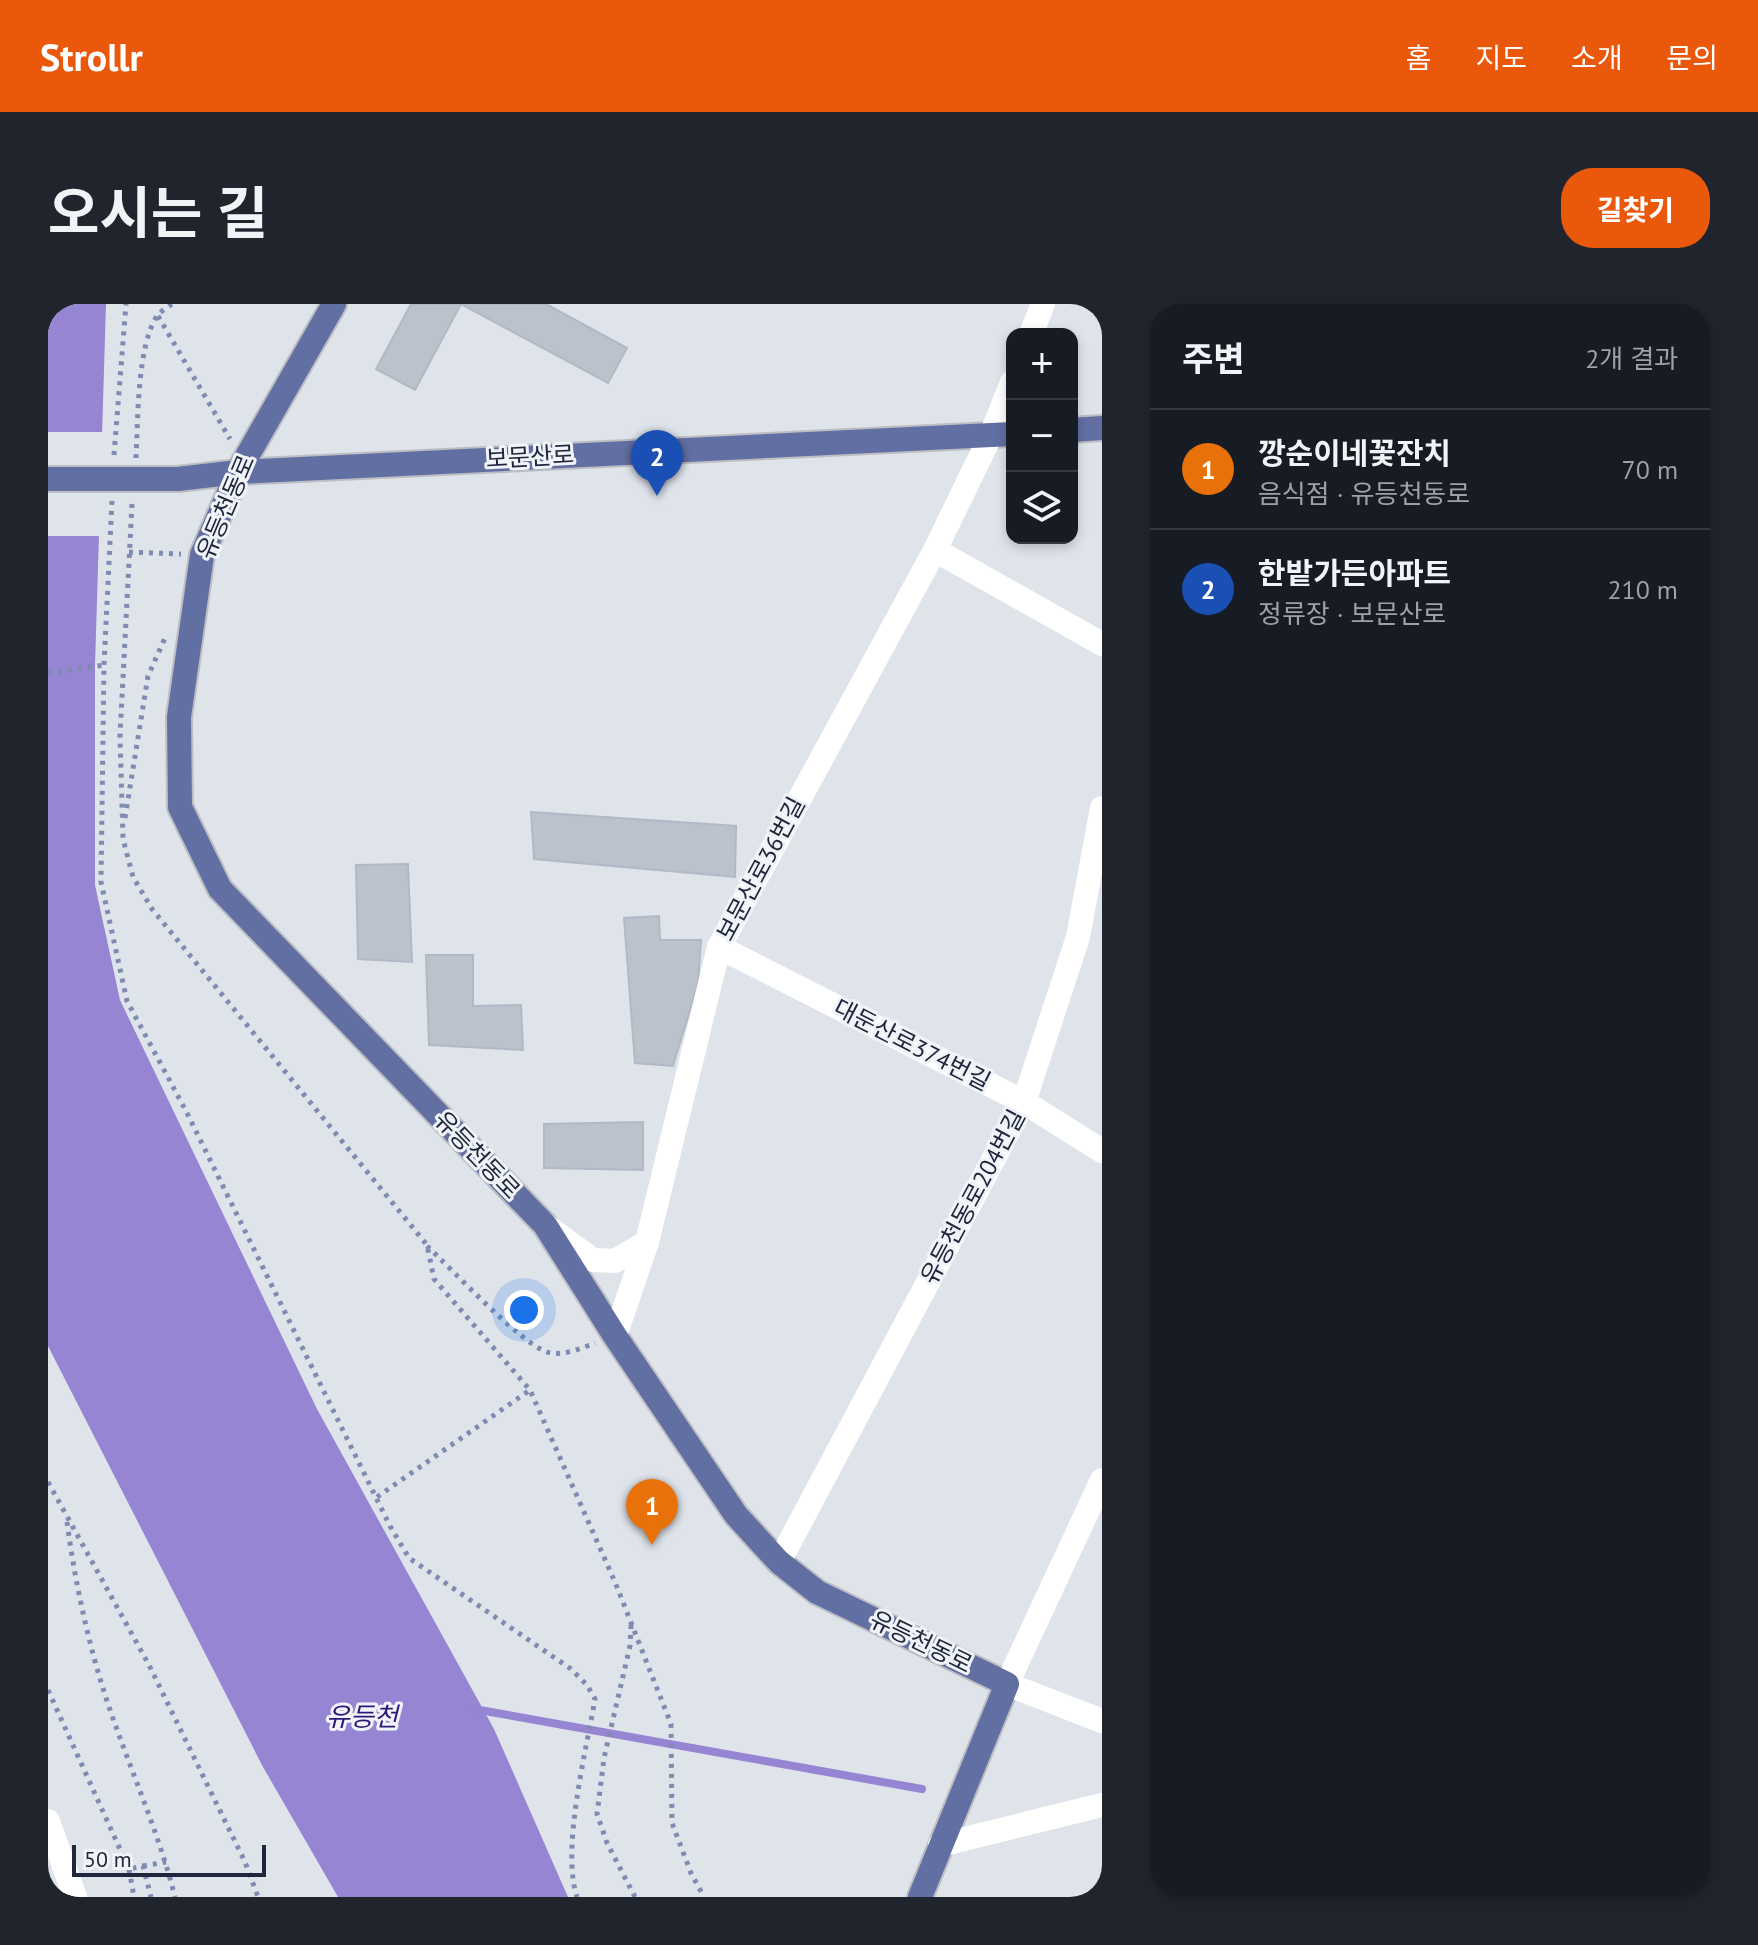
<!DOCTYPE html>
<html lang="ko">
<meta charset="utf-8">
<style>
:root{--surface:#171b24;--page:#20242c;--text:#f1f3f6;--muted:#9ea1a6;--line:#363941;--accent:#ea580c}
body{margin:0;font-family:"PT Sans","Noto Sans KR",sans-serif;background:var(--page);color:var(--text)}
.controls{position:absolute;right:24px;top:24px;display:grid;overflow:hidden;border-radius:16px;box-shadow:0 4px 12px #0003}
.controls button{width:72px;height:72px;display:grid;place-items:center;padding:0;border:0;border-bottom:2px solid var(--line);background:var(--surface);color:var(--text);font:40px sans-serif}
.scale{position:absolute;left:24px;bottom:20px;width:194px;box-sizing:border-box;padding-left:8px;border:4px solid #20263c;border-top:0;font-size:22px;line-height:28px;white-space:nowrap;color:#20263c;-webkit-text-stroke:6px #f0f3f8;paint-order:stroke}
.you{position:absolute;left:476px;top:1006px;width:28px;height:28px;margin:-20px;border:6px solid #fff;border-radius:50%;background:#1a73e8;box-shadow:0 0 0 12px #1a73e833}
.badge{display:grid;place-items:center;width:52px;height:52px;border-radius:50%;background:var(--accent);color:#fff;font-size:26px;font-weight:700}
.pin{position:absolute;translate:-50% -66px;filter:drop-shadow(0 2px 4px #0008)}
.pin::after{content:'';position:absolute;top:42px;width:28px;height:24px;background:inherit;clip-path:polygon(0 0,100% 0,50% 100%)}
.list{margin:0;padding:0;list-style:none}
h2{display:flex;justify-content:space-between;align-items:center;height:104px;margin:0;padding:0 32px;font-size:34px}
h2 small{font-size:26px;font-weight:400;color:var(--muted)}
.list li{display:grid;grid-template-columns:52px 1fr auto;gap:24px;align-items:center;box-sizing:border-box;height:120px;padding:0 32px;border-top:2px solid var(--line)}
.list b{display:block;font-size:30px;white-space:nowrap}
.list p{margin:0;font-size:26px;white-space:nowrap;color:var(--muted)}
.list em{font-size:26px;font-style:normal;color:var(--muted)}
.icon{flex:none;width:44px;height:44px;fill:none;stroke:currentColor;stroke-width:2;stroke-linecap:round;stroke-linejoin:round}
.map{position:relative;flex:none;width:1054px;height:1593px;overflow:hidden;border-radius:32px}
header{display:flex;align-items:center;gap:48px;box-sizing:border-box;height:112px;padding:0 40px;background:var(--accent);color:#fff}
header strong{font-size:38px}
nav{display:flex;gap:44px;margin-inline-start:auto;font-size:28px}
.intro{display:flex;align-items:center;justify-content:space-between;box-sizing:border-box;height:192px;padding:0 48px}
h1{margin:0;font-size:56px}
.button{padding:20px 36px;border-radius:32px;background:var(--accent);color:#fff;font-size:28px;font-weight:700}
main{display:flex;gap:48px;padding:0 48px}
aside{flex:1;background:var(--surface);border-radius:32px;box-shadow:0 4px 12px #0003}
.map>svg:first-child{display:block}
.water{fill:#9685d3}
.pier{fill:#dfe4eb}
.lines{fill:none;stroke-linecap:round;stroke-linejoin:round}
.stream{stroke:#9685d3;stroke-width:8}
.building{fill:#bcc2cc;stroke:#b2b8c5;stroke-width:2}
.major-casing{stroke:#bcbec4;stroke-width:28}
.path{stroke:#7f8bb0;stroke-width:5;stroke-dasharray:4 6;stroke-linecap:butt}
.minor{stroke:#fff;stroke-width:24}
.major{stroke:#626fa3;stroke-width:24}
.major-bridge-casing{stroke:#bcbec4;stroke-width:28;stroke-linecap:butt}
.major-bridge{stroke:#626fa3;stroke-width:24}
.labels{text-anchor:middle;stroke-width:6;stroke-linejoin:round;paint-order:stroke}
.street-label{font-size:24px;fill:#20263c;stroke:#f0f3f8}
.water-label{font-size:26px;font-style:italic;fill:#2f187a;stroke:#f0f3f8}
</style>
<header>
<strong>Strollr</strong>
<nav><a>홈</a><a>지도</a><a>소개</a><a>문의</a></nav>
</header>
<div class="intro"><h1>오시는 길</h1><a class="button">길찾기</a></div>
<main>
<div class="map">
<svg width="1054" height="1593" viewBox="0 0 1054 1593">
<rect width="100%" height="100%" fill="#dfe4eb"/>
<path class="water" d="M 0,0 L 58,0 L 47,362 L 47,581 L 72,696 L 269,1105 L 446,1425 L 520,1593 L 290,1593 L 215,1463 L 0,1042 Z"/>
<path class="pier" d="M 0,128 L 56,128 L 54,232 L 0,232 Z"/>
<g class="lines">
<path class="stream" d="M 426,1405 L 874,1485"/>
</g>
<g class="building">
<path d="M 363,0 L 498,0 L 579,44 L 560,79 L 413,0 L 367,86 L 328,65 Z"/>
<path d="M 483,508 L 688,522 L 687,573 L 486,555 Z"/>
<path d="M 360,560 L 364,658 L 310,655 L 308,561 Z"/>
<path d="M 611,612 L 612,636 L 653,636 L 650,680 L 625,762 L 587,759 L 576,614 Z"/>
<path d="M 378,651 L 425,651 L 425,702 L 473,701 L 475,746 L 381,741 Z"/>
<path d="M 595,818 L 595,866 L 496,864 L 496,820 Z"/>
</g>
<g class="lines">
<g class="major-casing">
<g id="major">
<path d="M 286,0 L 190,168 L 154,251 L 131,413 L 132,503 L 172,585 L 497,921 L 567,1032 L 688,1211 L 731,1258 L 769,1288 L 959,1380 L 872,1593"/>
<path d="M 1024,126 L 1054,124"/>
<path d="M 130,175 L 190,168 L 964,130"/>
</g>
</g>
<g class="path">
<path d="M 110,12 L 182,135"/>
<path d="M 66,151 L 78,0"/>
<path d="M 88,154 C 90,117 89,42 109,12 C 112,8 119,3 124,0"/>
<path d="M 64,197 L 56,361 L 53,578 L 79,697 L 138,807 L 342,1222 L 361,1254 L 523,1365 L 539,1381 L 547,1395 C 538,1448 513,1545 529,1593"/>
<path d="M 84,200 L 72,432 L 75,535 L 85,573 L 104,605 L 379,941 L 386,975 L 482,1086 L 567,1278 L 623,1420 L 624,1519 L 643,1569 L 656,1593"/>
<path d="M 81,248 L 133,250"/>
<path d="M 0,369 L 56,361"/>
<path d="M 77,514 L 100,372 L 117,334"/>
<path d="M 379,942 C 404,965 472,1039 499,1048 C 513,1053 534,1044 547,1039"/>
<path d="M 0,1178 L 101,1361 L 197,1558 L 210,1593"/>
<path d="M 329,1193 L 482,1086"/>
<path d="M 19,1218 C 27,1278 40,1339 59,1397 C 81,1463 110,1526 127,1593"/>
<path d="M 583,1321 L 582,1342 L 556,1454 L 549,1510 L 559,1539 L 587,1593"/>
<path d="M 0,1386 L 81,1565 L 95,1562 L 103,1593"/>
<path d="M 95,1562 L 118,1558"/>
<path d="M 81,1565 L 86,1593"/>
</g>
<g class="minor">
<path d="M 983,30 L 995,0"/>
<path d="M 887,246 L 1054,340"/>
<path d="M 671,643 L 976,798 L 1054,847"/>
<path d="M 497,921 L 545,956 L 567,957 L 599,938"/>
<path d="M 567,1032 L 599,938 L 671,643 L 887,246 L 943,131 L 964,78"/>
<path d="M 1054,1176 L 959,1380 L 1054,1417"/>
<path d="M 731,1258 L 976,798 L 1030,633 L 1054,504"/>
<path d="M 0,1517 L 27,1593"/>
<path d="M 892,1541 L 1054,1501"/>
</g>
<use href="#major" class="major"/>
<g class="major-bridge-casing">
<path id="major-bridge" d="M 0,175 L 130,175"/>
</g>
<use href="#major-bridge" class="major-bridge"/>
</g>
<g class="labels">
<g class="street-label">
<text transform="translate(482 153) rotate(-3)" y="8">보문산로</text>
<text transform="translate(178 203) rotate(-67)" y="8">유등천동로</text>
<text transform="translate(713 565) rotate(-62)" y="8">보문산로36번길</text>
<text transform="translate(864 741) rotate(27)" y="8">대둔산로374번길</text>
<text transform="translate(429 851) rotate(46)" y="8">유등천동로</text>
<text transform="translate(925 893) rotate(-62)" y="8">유등천동로204번길</text>
<text transform="translate(873 1338) rotate(26)" y="8">유등천동로</text>
</g>
<g class="water-label">
<text x="314" y="1422">유등천</text>
</g>
</g>
</svg>
<div class="controls">
<button>+</button>
<button>−</button>
<button><svg class="icon" aria-label="layers" viewBox="0 0 24 24"><path d="M12 4l9 5-9 5-9-5zM3 14l9 5 9-5"/></svg></button>
</div>
<div class="scale">50 m</div>
<div class="you"></div>
<div class="pin badge" style="left:604px;top:1241px;background:#e8710a">1</div>
<div class="pin badge" style="left:609px;top:192px;background:#1a4fb4">2</div>
</div>
<aside>
<h2>주변<small>2개 결과</small></h2>
<ul class="list">
<li><span class="badge" style="background:#e8710a">1</span><div><b>깡순이네꽃잔치</b><p>음식점 · 유등천동로</p></div><em>70 m</em></li>
<li><span class="badge" style="background:#1a4fb4">2</span><div><b>한밭가든아파트</b><p>정류장 · 보문산로</p></div><em>210 m</em></li>
</ul>
</aside>
</main>
